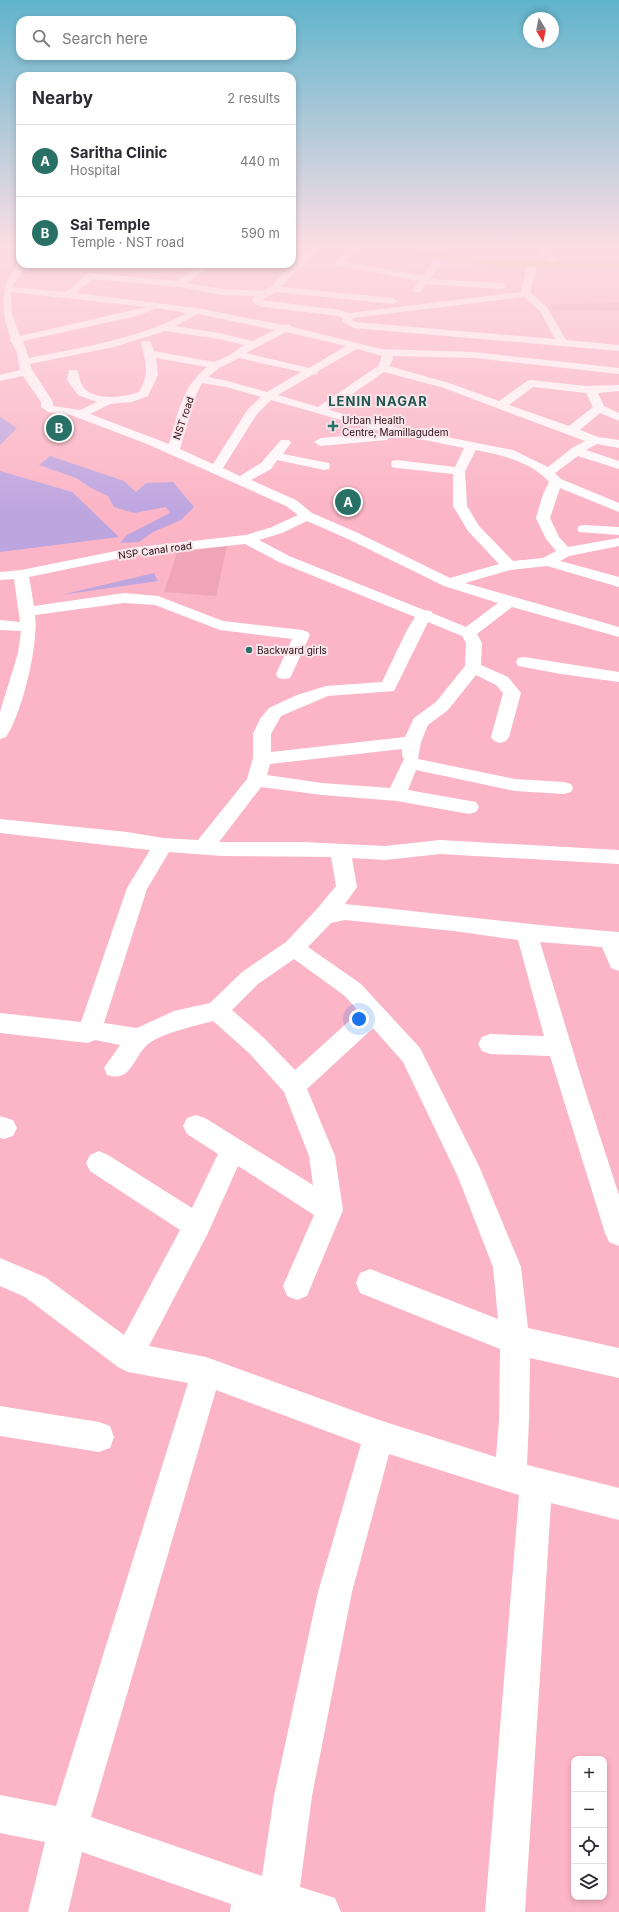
<!DOCTYPE html>
<meta charset="utf-8">
<style>
:root{--surface:#fff;--page:#f2f2f3;--text:#2b2b33;--muted:#7c7c81;--line:#e1e1e2;--accent:#297067}
body{margin:0;font-family:Inter,sans-serif;background:var(--page);color:var(--text)}
.controls{position:absolute;right:12px;bottom:12px;display:grid;overflow:hidden;border-radius:8px;box-shadow:0 2px 6px #0003}
.controls button{width:36px;height:36px;display:grid;place-items:center;padding:0;border:0;border-bottom:1px solid var(--line);background:var(--surface);color:var(--text);font:20px sans-serif}
.compass{position:absolute;left:523px;top:12px;width:36px;height:36px;border-radius:50%;background:var(--surface);box-shadow:0 2px 6px #0003;rotate:170deg}
.you{position:absolute;left:359px;top:1019px;width:14px;height:14px;margin:-10px;border:3px solid #fff;border-radius:50%;background:#1a73e8;box-shadow:0 0 0 6px #1a73e833}
.badge{display:grid;place-items:center;width:26px;height:26px;border-radius:50%;background:var(--accent);color:#fff;font-size:13px;font-weight:700}
.pin{position:absolute;translate:-50% -50%;border:2px solid #fff;box-shadow:0 1px 4px #0006}
.list{margin:0;padding:0;list-style:none}
h2{display:flex;justify-content:space-between;align-items:center;height:52px;margin:0;padding:0 16px;font-size:17px}
h2 small{font-size:13px;font-weight:400;color:var(--muted)}
.list li{display:grid;grid-template-columns:26px 1fr auto;gap:12px;align-items:center;box-sizing:border-box;height:72px;padding:0 16px;border-top:1px solid var(--line)}
.list b{display:block;font-size:15px;white-space:nowrap}
.list p{margin:0;font-size:13px;white-space:nowrap;color:var(--muted)}
.list em{font-size:13px;font-style:normal;color:var(--muted)}
.icon{flex:none;width:22px;height:22px;fill:none;stroke:currentColor;stroke-width:2;stroke-linecap:round;stroke-linejoin:round}
.map{position:relative;flex:none;width:619px;height:1912px;overflow:hidden}
.search{position:absolute;background:var(--surface);box-shadow:0 2px 6px #0003;left:16px;top:16px;width:280px;height:44px;display:flex;align-items:center;gap:10px;box-sizing:border-box;padding:0 14px;border-radius:12px;color:var(--muted);font-size:15px}
.panel{position:absolute;background:var(--surface);box-shadow:0 2px 6px #0003;left:16px;top:72px;width:280px;height:196px;border-radius:12px}
.map>svg:first-child{display:block}
.built{fill:#efa5b6}
.green{fill:#bda5e0}
.lines{fill:none;stroke-linecap:round;stroke-linejoin:round}
.minor{fill:#fff;fill-rule:evenodd}
.major{fill:#dfb07e;fill-rule:evenodd}
.poi-dot{fill:#297067;stroke:#f9e6ea;stroke-width:1.5}
.labels{text-anchor:middle;stroke-width:4;stroke-linejoin:round;paint-order:stroke}
.far-street-label{font-size:10px;fill:#2d0e17;stroke:#f9e6ea}
.far-poi-label{font-size:10px;fill:#2d0e17;stroke:#f9e6ea;text-anchor:start}
.far-district-label{font-size:13px;font-weight:bold;letter-spacing:1px;fill:#205851;stroke:#f9e6ea}
</style>
<div class="map">
<svg width="619" height="1912" viewBox="0 0 619 1912">
<rect width="100%" height="100%" fill="#fbb5c6"/>
<g class="built">
<path d="M 619,303 L 619,311 L 553,310 L 551,304 Z"/>
<path d="M 227,546 L 216,596 L 164,592 L 177,553 Z"/>
</g>
<g class="green">
<path d="M 0,417 L 17,428 L 0,445 Z"/>
<path d="M 50,456 L 124,481 L 136,492 L 146,483 L 173,482 L 194,507 L 181,520 L 153,532 L 139,542 L 120,543 L 127,535 L 170,513 L 166,507 L 134,513 L 114,507 L 108,496 L 91,488 L 76,478 L 39,465 Z"/>
<path d="M 0,471 L 72,492 L 119,537 L 0,552 Z"/>
<path d="M 154,573 L 158,581 L 61,595 Z"/>
</g>
<g class="lines">
<g class="minor">
<path d="M 313,247 L 322,247 L 299,267 L 281,287 L 393,298 L 398,301 L 393,304 L 276,292 L 262,300 L 340,310 L 349,313 L 521,292 L 527,264 L 532,261 L 535,262 C 540,272 530,282 531,293 L 547,307 L 566,340 L 619,345 L 619,351 L 354,328 L 342,321 L 343,318 L 339,316 L 263,307 L 255,304 L 252,299 L 255,296 L 222,295 L 179,287 L 92,279 L 76,293 L 197,308 L 283,325 L 288,324 L 293,327 L 381,349 L 475,352 L 619,368 L 619,374 L 475,358 L 393,356 L 392,361 L 389,366 L 449,383 L 499,401 L 527,381 L 531,380 L 586,386 L 619,385 L 619,391 L 598,393 L 604,406 L 619,413 L 619,421 L 600,413 L 580,430 L 598,437 L 619,440 L 619,448 L 597,444 L 586,450 L 619,461 L 619,469 L 578,456 L 555,473 L 561,479 L 619,503 L 619,512 L 560,488 L 550,518 L 559,537 L 568,547 L 619,538 L 619,546 L 569,556 L 560,561 L 619,577 L 619,587 L 547,566 L 510,570 L 465,583 L 619,627 L 619,637 L 512,607 L 477,634 L 482,643 L 481,665 L 508,677 L 521,693 L 509,737 L 506,741 L 500,743 L 494,741 L 491,737 L 503,693 L 496,685 L 476,675 L 448,710 L 428,725 L 421,742 L 418,759 L 515,779 L 564,782 L 571,784 L 573,788 L 571,792 L 564,794 L 515,791 L 416,770 L 408,790 L 476,802 L 479,807 L 476,812 L 469,814 L 397,801 L 322,795 L 261,787 L 219,842 L 303,842 L 385,846 L 440,840 L 619,850 L 619,864 L 440,854 L 385,860 L 352,858 L 357,887 L 345,904 C 437,913 528,925 619,932 L 619,971 L 611,968 L 602,947 L 540,942 L 583,1084 L 619,1195 L 619,1246 L 609,1242 L 605,1233 L 550,1056 L 490,1054 L 482,1051 L 478,1044 L 482,1037 L 490,1034 L 544,1036 L 518,940 L 454,931 L 345,920 L 331,923 L 308,947 L 361,984 L 420,1048 L 479,1166 L 521,1267 L 528,1328 L 619,1348 L 619,1378 L 530,1358 L 529,1420 L 527,1465 L 619,1488 L 619,1520 L 551,1503 L 525,1912 L 485,1912 L 519,1495 L 389,1454 L 352,1592 L 312,1796 L 300,1887 L 335,1898 L 341,1912 L 230,1912 L 231,1904 L 82,1852 L 68,1912 L 28,1912 L 45,1842 L 0,1833 L 0,1795 L 56,1806 L 188,1383 L 128,1372 L 118,1367 L 25,1297 L 0,1286 L 0,1258 L 45,1277 L 124,1335 L 180,1230 L 90,1171 L 86,1163 L 90,1155 L 99,1151 L 108,1155 L 192,1208 L 218,1154 L 187,1134 L 183,1126 L 187,1118 L 196,1115 L 205,1118 L 313,1185 L 309,1156 L 284,1092 L 249,1053 L 213,1021 C 195,1026 161,1033 147,1045 C 133,1058 131,1083 107,1075 L 104,1068 L 120,1045 L 95,1040 L 88,1043 L 0,1033 L 0,1013 L 81,1022 L 127,888 L 150,850 L 0,833 L 0,819 L 127,832 L 163,838 L 198,840 L 247,779 L 253,758 L 253,734 L 260,719 L 269,708 L 297,695 L 326,686 L 382,682 L 407,630 L 415,617 L 279,562 L 245,544 L 131,556 L 29,577 L 34,606 L 124,593 L 158,596 L 223,621 L 302,630 L 308,632 L 310,635 L 292,674 L 290,678 L 284,679 L 278,678 L 276,674 L 292,639 L 220,630 L 155,605 L 124,603 L 35,615 C 39,643 22,714 6,737 L 0,739 L 0,712 L 18,653 L 21,631 L 0,630 L 0,620 L 20,622 L 14,579 L 0,580 L 0,572 L 21,570 L 131,548 L 246,535 L 272,527 L 298,515 L 286,506 L 147,444 L 71,415 L 48,412 L 41,407 L 41,402 L 23,376 L 0,381 L 0,375 L 20,370 L 17,352 L 10,340 L 11,338 C 0,313 0,281 20,262 L 20,264 L 27,264 L 12,287 L 66,292 L 87,274 L 90,273 L 177,281 L 202,264 L 213,264 L 187,283 L 222,289 L 264,291 L 271,287 L 293,263 ZM 11,292 L 146,307 L 20,336 L 12,314 ZM 524,297 L 540,311 L 555,339 L 356,322 L 352,320 L 353,318 ZM 157,308 L 187,313 C 138,339 83,347 29,358 L 23,341 L 137,316 ZM 198,314 L 275,330 L 252,341 L 219,333 L 175,326 ZM 165,331 L 219,339 L 244,345 L 228,356 L 214,362 L 154,351 L 150,341 L 142,341 L 141,343 C 146,364 150,372 139,392 C 126,397 96,401 85,389 C 78,382 81,376 77,370 L 69,370 L 67,380 L 78,395 L 97,402 L 80,410 L 53,406 L 53,402 L 31,368 L 30,364 L 114,347 ZM 286,332 L 346,346 L 309,368 L 246,353 ZM 357,349 L 382,356 L 378,366 L 318,407 L 278,395 L 312,375 L 317,374 L 318,371 ZM 156,358 L 207,367 C 181,388 178,415 169,444 L 90,414 L 110,404 L 132,402 L 148,396 L 158,375 ZM 239,358 L 301,372 L 267,392 L 228,381 L 208,377 L 219,368 ZM 384,372 L 441,387 L 585,441 L 572,448 L 548,467 L 513,450 L 381,424 L 329,410 ZM 202,383 L 226,387 L 261,397 L 248,409 L 213,464 L 180,449 L 196,395 ZM 533,387 L 586,393 L 593,407 L 569,426 L 509,405 ZM 271,400 L 380,431 L 464,448 L 455,467 L 397,460 L 392,461 L 391,464 L 392,467 L 397,468 L 453,474 L 453,506 L 468,531 L 499,564 L 450,578 L 358,533 L 312,513 L 296,500 L 251,480 L 271,469 L 277,460 L 324,470 L 329,469 L 330,466 L 329,463 L 283,454 L 291,443 L 289,440 L 281,440 L 261,463 L 240,476 L 223,468 L 257,414 ZM 476,450 C 502,455 532,462 549,482 L 543,494 L 536,518 L 546,539 L 556,551 L 543,558 L 513,561 L 479,526 L 467,506 L 465,471 ZM 307,521 L 348,539 L 444,586 L 498,603 L 466,627 L 432,613 L 431,611 L 424,610 L 289,556 L 259,540 L 282,533 ZM 428,622 L 462,636 L 466,643 L 465,666 L 436,702 L 414,718 L 405,737 L 271,752 L 271,734 L 281,716 L 328,696 L 394,691 ZM 402,749 L 402,756 L 404,759 L 390,788 L 322,783 L 267,775 L 270,764 ZM 169,852 L 222,856 L 331,857 L 336,886 L 316,910 L 286,942 L 242,972 L 210,1003 L 174,1011 L 137,1028 L 104,1023 L 147,889 ZM 294,959 L 345,996 L 359,1012 L 295,1070 L 265,1039 L 232,1010 L 258,984 ZM 373,1028 L 403,1062 L 458,1177 L 493,1267 L 498,1319 L 370,1269 L 360,1273 L 356,1283 L 360,1293 L 500,1349 L 499,1420 L 496,1457 L 379,1420 L 206,1357 L 149,1346 L 207,1235 L 238,1166 L 314,1215 L 283,1286 L 287,1296 L 297,1300 L 307,1296 L 343,1210 L 335,1156 L 307,1089 ZM 216,1390 L 361,1444 L 318,1592 L 274,1796 L 262,1876 L 91,1817 Z"/>
<path d="M 350,247 L 359,247 L 345,262 L 423,276 L 438,255 L 441,254 L 445,257 L 430,279 L 502,283 L 507,286 L 502,289 L 426,284 L 420,292 L 414,292 L 412,290 L 419,281 L 335,265 L 335,261 Z"/>
<path d="M 539,247 L 547,247 L 558,265 L 556,267 L 550,267 Z"/>
<path d="M 383,433 L 387,434 L 389,437 L 387,440 L 320,446 L 314,442 L 320,438 Z"/>
<path d="M 584,525 L 619,527 L 619,535 L 579,532 L 577,529 L 579,526 Z"/>
<path d="M 524,657 L 619,672 L 619,682 L 561,674 L 518,666 L 516,662 L 518,658 Z"/>
<path d="M 0,1116 L 13,1120 L 17,1128 L 13,1136 L 4,1139 L 0,1138 Z"/>
<path d="M 0,1406 L 99,1422 L 110,1426 L 114,1437 L 110,1448 L 99,1452 L 0,1436 Z"/>
</g>
<path class="major" d="M 381,247 L 398,247 L 441,254 L 492,260 L 619,262 L 619,268 L 492,266 L 441,260 L 385,250 Z"/>
</g>
<linearGradient id="sky" x2="0" y2="1"><stop stop-color="#5fb4cc"/><stop offset="0.48" stop-color="#fddee5"/><stop offset="1" stop-color="#fddee5" stop-opacity="0"/></linearGradient>
<rect width="619" height="514" fill="url(#sky)"/>
<g class="poi-dot">
<path d="M331 420h4v4h4v4h-4v4h-4v-4h-4v-4h4z"/>
<circle cx="249" cy="650" r="4"/>
</g>
<g class="labels">
<g class="far-street-label">
<text transform="translate(183 418) rotate(-71)" y="4">NST road</text>
<text transform="translate(155 550) rotate(-8)" y="4">NSP Canal road</text>
</g>
<g class="far-poi-label">
<text x="342" y="424">Urban Health<tspan x="342" dy="12">Centre, Mamillagudem</tspan></text>
<text x="257" y="654">Backward girls</text>
</g>
<g class="far-district-label">
<text x="378" y="406">LENIN NAGAR</text>
</g>
</g>
</svg>
<div class="controls">
<button>+</button>
<button>−</button>
<button><svg class="icon" aria-label="locate" viewBox="0 0 24 24"><circle cx="12" cy="12" r="6"/><path d="M12 2v4M12 18v4M2 12h4M18 12h4"/></svg></button>
<button><svg class="icon" aria-label="layers" viewBox="0 0 24 24"><path d="M12 4l9 5-9 5-9-5zM3 14l9 5 9-5"/></svg></button>
</div>
<svg class="compass" viewBox="-18 -18 36 36"><path d="M0-13l5 13h-10z" fill="#e53935"/><path d="M0 13l5-13h-10z" fill="#7c7c81"/></svg>
<div class="you"></div>
<div class="pin badge" style="left:348px;top:502px">A</div>
<div class="pin badge" style="left:59px;top:428px">B</div>
<div class="search"><svg class="icon" aria-label="search" viewBox="0 0 24 24"><circle cx="10" cy="10" r="6"/><path d="M15 15l6 6"/></svg>Search here</div>
<section class="panel">
<h2>Nearby<small>2 results</small></h2>
<ul class="list">
<li><span class="badge">A</span><div><b>Saritha Clinic</b><p>Hospital</p></div><em>440 m</em></li>
<li><span class="badge">B</span><div><b>Sai Temple</b><p>Temple · NST road</p></div><em>590 m</em></li>
</ul>
</section>
</div>
